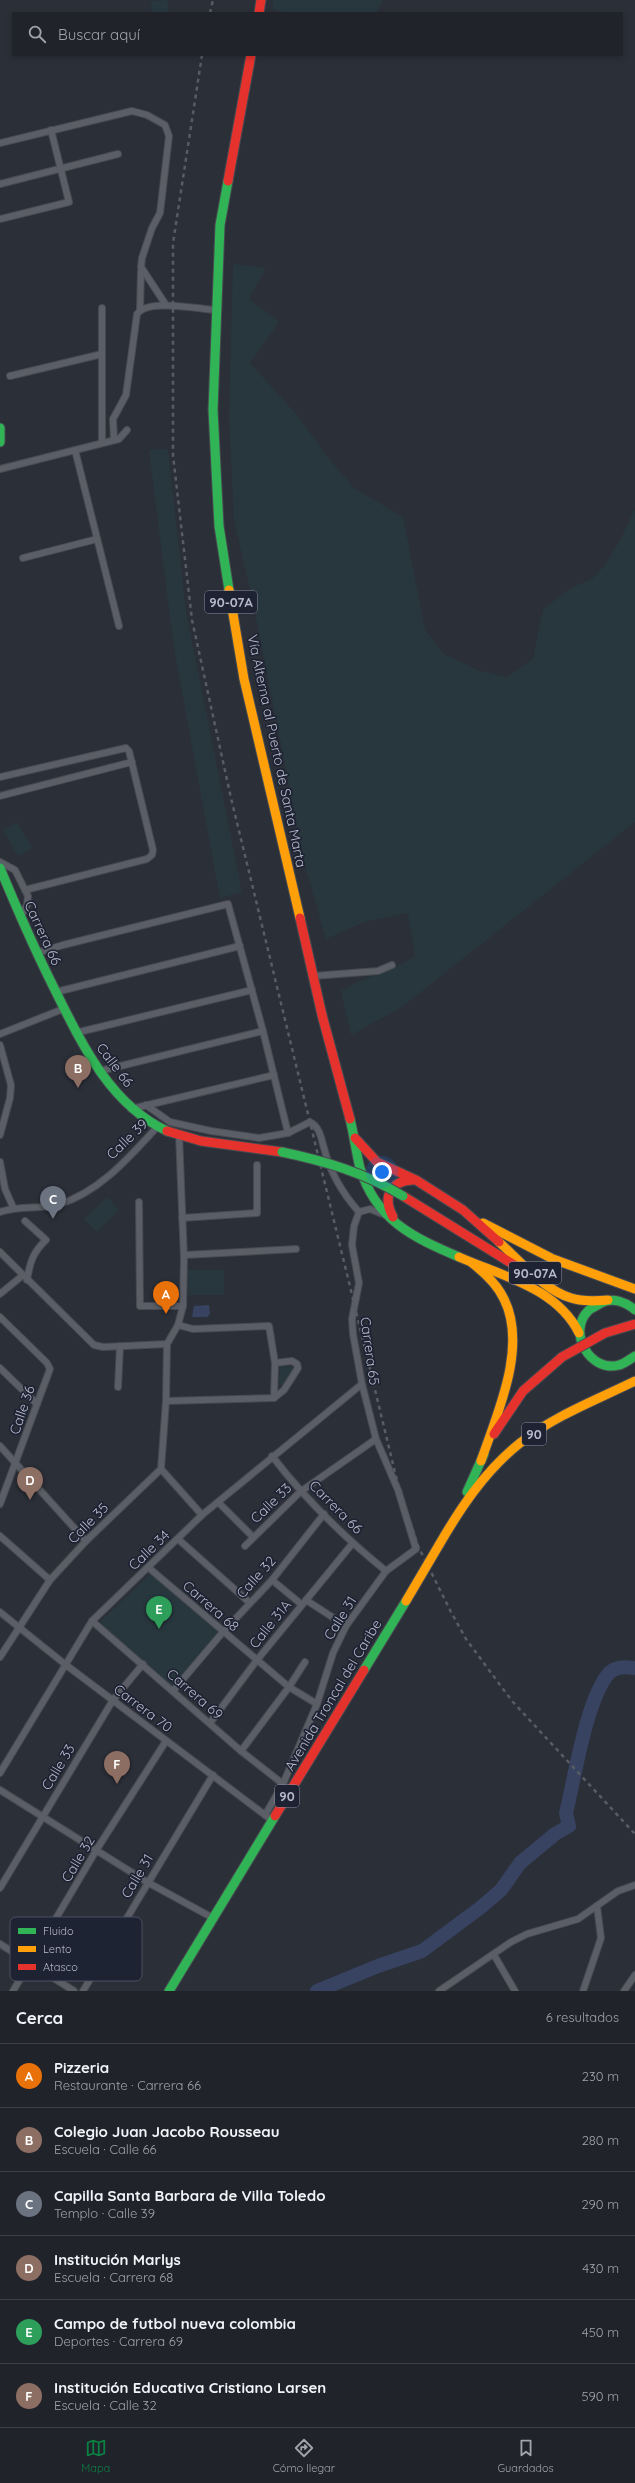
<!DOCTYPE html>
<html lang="es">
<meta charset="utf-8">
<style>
:root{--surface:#20232a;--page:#2d2f36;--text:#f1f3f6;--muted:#a2a4a8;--line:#3d4047;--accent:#0b8043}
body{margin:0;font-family:Quicksand,sans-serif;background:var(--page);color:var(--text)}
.you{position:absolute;left:382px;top:1172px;width:14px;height:14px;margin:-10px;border:3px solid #fff;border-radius:50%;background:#1a73e8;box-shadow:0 0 0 6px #1a73e833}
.badge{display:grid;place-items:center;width:26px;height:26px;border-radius:50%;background:var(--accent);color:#fff;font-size:13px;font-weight:700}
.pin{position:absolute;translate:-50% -33px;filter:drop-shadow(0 1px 2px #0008)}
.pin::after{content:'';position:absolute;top:21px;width:14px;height:12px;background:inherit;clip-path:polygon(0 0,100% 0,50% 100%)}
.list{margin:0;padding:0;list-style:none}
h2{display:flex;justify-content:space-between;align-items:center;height:52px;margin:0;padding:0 16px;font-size:17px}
h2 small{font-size:13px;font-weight:400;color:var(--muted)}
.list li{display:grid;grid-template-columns:26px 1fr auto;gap:12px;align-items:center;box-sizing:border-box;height:64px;padding:0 16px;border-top:1px solid var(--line)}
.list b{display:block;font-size:15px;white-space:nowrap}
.list p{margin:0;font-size:13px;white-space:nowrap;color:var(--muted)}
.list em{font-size:13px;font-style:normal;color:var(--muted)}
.icon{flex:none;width:22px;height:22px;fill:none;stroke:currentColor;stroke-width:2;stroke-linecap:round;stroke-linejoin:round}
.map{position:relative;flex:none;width:635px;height:1991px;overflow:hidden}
.search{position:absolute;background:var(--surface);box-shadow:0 2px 6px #0003;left:12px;right:12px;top:12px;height:44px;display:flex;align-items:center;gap:10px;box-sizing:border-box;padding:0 14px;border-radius:0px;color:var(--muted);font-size:15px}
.sheet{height:436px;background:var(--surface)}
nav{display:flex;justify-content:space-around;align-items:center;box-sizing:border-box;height:56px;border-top:1px solid var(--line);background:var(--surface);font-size:11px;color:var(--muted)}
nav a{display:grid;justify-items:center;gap:2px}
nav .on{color:var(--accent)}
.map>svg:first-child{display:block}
.green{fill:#28373e}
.water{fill:#384261}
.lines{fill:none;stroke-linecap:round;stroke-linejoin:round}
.river{stroke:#384261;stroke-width:14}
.street-casing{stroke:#474a51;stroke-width:8}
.fast-casing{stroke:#474a51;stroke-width:11}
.slow-casing{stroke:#474a51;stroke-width:11}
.jam-casing{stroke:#474a51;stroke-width:11}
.street{stroke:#5b5e66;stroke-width:6}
.fast{stroke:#30b455;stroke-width:9}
.slow{stroke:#ff9f0a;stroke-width:9}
.jam{stroke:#e5322d;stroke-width:9}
.rail{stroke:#595c64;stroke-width:2.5;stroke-dasharray:4 4;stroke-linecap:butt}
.fast-bridge-casing{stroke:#474a51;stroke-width:11;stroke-linecap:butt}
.slow-bridge-casing{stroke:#474a51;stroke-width:11;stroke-linecap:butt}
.jam-bridge-casing{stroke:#474a51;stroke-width:11;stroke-linecap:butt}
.fast-bridge{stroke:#30b455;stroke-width:9}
.slow-bridge{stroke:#ff9f0a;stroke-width:9}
.jam-bridge{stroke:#e5322d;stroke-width:9}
.labels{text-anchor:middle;stroke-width:3.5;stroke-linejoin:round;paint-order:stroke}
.shield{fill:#1e2333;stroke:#888c9c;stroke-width:1}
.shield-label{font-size:13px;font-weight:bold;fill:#b5b9c9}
.street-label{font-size:14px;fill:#b5b9c9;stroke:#1e2333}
.key{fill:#1e2333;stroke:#4b5060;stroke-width:1}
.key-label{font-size:11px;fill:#b5b9c9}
</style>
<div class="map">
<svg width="635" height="1991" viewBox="0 0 635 1991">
<rect width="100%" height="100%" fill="#2b2f38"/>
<g class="green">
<path d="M 167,0 L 169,13 L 152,13 L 151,1 Z"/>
<path d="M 273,0 L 383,0 L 376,13 L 288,13 L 272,9 Z"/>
<path d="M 233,264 L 266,268 L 249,299 L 279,322 L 250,363 L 298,416 L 325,454 L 354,488 L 403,517 L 425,630 L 444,654 L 480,671 L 507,677 L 533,659 L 543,609 L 571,588 L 592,579 L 605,565 L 619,542 L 635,509 L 635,822 L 402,1007 L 351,1035 L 341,991 C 365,976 392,972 415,956 L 408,913 L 364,922 L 326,939 L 305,865 L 253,602 L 234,520 L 229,417 Z"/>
<path d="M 168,449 L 186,612 L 242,892 L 220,898 L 174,648 L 149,450 Z"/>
<path d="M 17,822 L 32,848 L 18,856 L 3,830 Z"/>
<path d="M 107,1197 L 119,1210 L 97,1232 L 84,1219 Z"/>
<rect x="188" y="1270" width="36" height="25"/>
<path d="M 280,1366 L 295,1367 L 284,1385 L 279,1385 Z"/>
<path d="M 151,1573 L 219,1633 L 172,1687 L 98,1624 Z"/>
</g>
<path class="water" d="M 209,1305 L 210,1314 L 207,1317 L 192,1317 L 194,1306 Z"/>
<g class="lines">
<path class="river" d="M 317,1991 L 378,1966 L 422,1951 L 480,1908 L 501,1890 L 520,1863 L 555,1834 L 569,1826 L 566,1813 C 575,1777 586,1700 609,1673 C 616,1666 626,1667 635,1668"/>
<g class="street-casing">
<g id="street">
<path d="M 0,143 L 132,111 L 147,115 L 165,125 L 169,136 L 160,213 L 152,228 L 142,258 L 141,267 L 166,305"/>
<path d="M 0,184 L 118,154"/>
<path d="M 0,219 L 69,202 L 51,130"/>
<path d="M 140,310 L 141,271"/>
<path d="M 10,376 L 102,354"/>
<path d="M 114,440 L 113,419 L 126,395 L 137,314 C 148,298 197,309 216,310"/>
<path d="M 102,443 L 102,308"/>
<path d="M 75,450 L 119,626"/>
<path d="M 0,469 L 119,439 L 127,430"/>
<path d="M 23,558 L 97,539"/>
<path d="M 0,777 L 126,748 L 129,751 L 153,850 L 152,855 L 147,859 L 25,890"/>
<path d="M 0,796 L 132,762"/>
<path d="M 0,862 L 15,870 L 28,896 L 27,905 L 20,918"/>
<path d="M 36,953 L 63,945 L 228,904 L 263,1031 L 288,1133"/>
<path d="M 313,976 L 378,971 L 392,965"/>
<path d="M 56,992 L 240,946"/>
<path d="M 75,1033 L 252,990"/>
<path d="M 0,1034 L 63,1009"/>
<path d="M 0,1045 L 11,1085 L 10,1098 L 0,1135"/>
<path d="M 100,1071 L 263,1031"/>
<path d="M 146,1105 L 170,1122 L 211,1131 L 259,1138 L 288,1133 L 310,1122 C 320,1127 321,1138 324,1148 C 330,1172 343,1194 359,1212 L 354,1226 L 352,1245 L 359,1283 L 352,1319 L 353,1334 L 362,1384 L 376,1439 L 398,1490 L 416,1549 L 386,1571 L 346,1626 L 333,1653 L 317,1704 L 283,1784 L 265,1815"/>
<path d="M 131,1109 L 274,1075"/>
<path d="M 0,1162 L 5,1189 L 13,1207"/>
<path d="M 139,1202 L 140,1306 L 183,1306"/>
<path d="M 0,1212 C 20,1205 41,1210 60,1204 C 101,1191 130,1156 158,1126"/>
<path d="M 359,1212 L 370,1209 L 385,1215"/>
<path d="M 182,1218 L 257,1213 L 257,1165"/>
<path d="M 25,1221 L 46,1240 C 33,1252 30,1262 27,1280"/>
<path d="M 0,1252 L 94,1345 L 103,1347 L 167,1344"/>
<path d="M 184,1255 L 296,1249"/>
<path d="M 0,1294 L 22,1276"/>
<path d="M 0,1317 L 47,1363 L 50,1369 L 0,1504"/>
<path d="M 178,1325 L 193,1329 L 269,1326 L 275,1363 L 274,1398"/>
<path d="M 0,1368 L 37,1404"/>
<path d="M 118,1387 L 120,1346"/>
<path d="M 274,1398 L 284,1390 L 298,1368 L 297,1364 L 292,1361 L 275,1363"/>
<path d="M 166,1401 L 274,1398"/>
<path d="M 0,1446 L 86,1541"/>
<path d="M 272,1456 C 305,1499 344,1537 386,1571"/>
<path d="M 161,1469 L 202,1515"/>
<path d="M 218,1502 L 253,1537"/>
<path d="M 0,1536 L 50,1580"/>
<path d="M 178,1539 L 250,1603"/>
<path d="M 245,1546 L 300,1492 L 376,1439"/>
<path d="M 149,1568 L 289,1687 L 317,1704"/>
<path d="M 272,1580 L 301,1604"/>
<path d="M 306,1600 L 346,1626"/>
<path d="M 0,1612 L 66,1665 L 269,1818"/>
<path d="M 92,1621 L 241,1751 L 283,1784"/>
<path d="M 0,1657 L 50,1580 L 86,1541 L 161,1469 L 166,1401 L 167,1344 L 178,1325 L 183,1306 L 184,1259 L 179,1134"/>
<path d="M 173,1691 L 223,1632 L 272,1580 L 324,1514"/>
<path d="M 210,1723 L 257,1660 L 352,1544"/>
<path d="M 241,1751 L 289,1687 L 305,1662"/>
<path d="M 0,1773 L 92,1621 L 202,1515 L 362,1384"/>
<path d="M 0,1790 L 147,1882 L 213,1918"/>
<path d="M 0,1888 L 113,1700 L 143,1664"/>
<path d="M 0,1944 L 74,1991"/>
<path d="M 494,1955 L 515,1991"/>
<path d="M 13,1991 L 97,1849 L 166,1741"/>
<path d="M 83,1991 L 213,1775"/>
<path d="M 439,1991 L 511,1942 L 527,1934 L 578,1919 L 618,1891 L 635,1885"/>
<path d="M 583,1991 L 601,1938 L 597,1906"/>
<path d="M 624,1991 L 635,1975"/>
</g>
</g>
<g class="fast-casing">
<g id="fast">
<path d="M 228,181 L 220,225 L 213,410 L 219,526 L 229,590"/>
<path d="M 0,428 L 0,442"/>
<path d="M 0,868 C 17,909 34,948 54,988 C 81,1042 109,1104 167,1131"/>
<path d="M 350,1119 C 354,1135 356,1152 360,1168 C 376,1220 412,1237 459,1257"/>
<path d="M 635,1310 C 626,1302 613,1297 601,1303 C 597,1306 591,1308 588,1311 C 567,1332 590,1373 619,1365 C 624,1364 630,1359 635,1356"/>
<path d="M 467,1492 L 484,1454"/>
<path d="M 364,1670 L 406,1601"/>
<path d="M 169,1991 L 275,1816"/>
</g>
</g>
<g class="slow-casing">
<g id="slow">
<path d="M 229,590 L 244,679 L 300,918"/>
<path d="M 483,1223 L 553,1259 L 635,1289"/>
<path d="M 499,1242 C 520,1261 544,1290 571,1298 C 583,1302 596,1301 608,1300"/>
<path d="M 459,1257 C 502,1276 557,1288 579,1333"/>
<path d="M 472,1263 C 485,1273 497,1284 504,1299 C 528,1347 497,1414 481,1461"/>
<path d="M 439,1545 C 461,1507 485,1471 520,1443 C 554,1416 596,1400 635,1381"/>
</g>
</g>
<g class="jam-casing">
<g id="jam">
<path d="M 259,13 L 261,0"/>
<path d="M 228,181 L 251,55"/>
<path d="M 300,918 L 322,1015 L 350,1119"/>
<path d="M 167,1131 L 201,1141 L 282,1152"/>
<path d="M 355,1138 L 377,1162 L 416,1180 L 463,1210 L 499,1242"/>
<path d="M 403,1196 L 532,1276"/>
<path d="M 393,1217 C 382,1197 390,1181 413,1180"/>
<path d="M 494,1434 L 523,1391 L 562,1357"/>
<path d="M 275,1816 L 364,1670"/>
</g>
</g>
<use href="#street" class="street"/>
<use href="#fast" class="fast"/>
<use href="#slow" class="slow"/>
<use href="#jam" class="jam"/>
<g class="rail">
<path d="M 210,13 L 213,0"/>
<path d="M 202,55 L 173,243 L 173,455 L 192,620 L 231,798 L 354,1303 L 399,1489 L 418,1546 L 451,1612 L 466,1639 L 512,1701 L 635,1834"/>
</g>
<g class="fast-bridge-casing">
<path id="fast-bridge" d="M 282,1152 C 325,1161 365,1173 403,1196"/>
</g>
<g class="slow-bridge-casing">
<path id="slow-bridge" d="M 406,1601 L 439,1545"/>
</g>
<g class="jam-bridge-casing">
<path id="jam-bridge" d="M 562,1357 L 605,1333 L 635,1324"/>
</g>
<use href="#fast-bridge" class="fast-bridge"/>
<use href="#slow-bridge" class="slow-bridge"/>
<use href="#jam-bridge" class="jam-bridge"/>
</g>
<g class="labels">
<g class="shield">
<rect x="205" y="591" width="52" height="22" rx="3"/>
<rect x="509" y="1262" width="52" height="22" rx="3"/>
<rect x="522" y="1423" width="24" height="22" rx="3"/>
<rect x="275" y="1785" width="24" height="22" rx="3"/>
</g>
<g class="shield-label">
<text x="231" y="607">90-07A</text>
<text x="535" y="1278">90-07A</text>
<text x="534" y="1439">90</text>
<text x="287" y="1801">90</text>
</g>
<g class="street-label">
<text transform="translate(277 751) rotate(78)" y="5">Vía Alterna al Puerto de Santa Marta</text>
<text transform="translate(43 933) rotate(65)" y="5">Carrera 66</text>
<text transform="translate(115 1065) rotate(53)" y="5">Calle 66</text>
<text transform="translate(127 1139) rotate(-44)" y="5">Calle 39</text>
<text transform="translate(370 1351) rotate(82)" y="5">Carrera 65</text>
<text transform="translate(22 1410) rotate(-71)" y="5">Calle 36</text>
<text transform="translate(271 1503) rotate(-44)" y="5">Calle 33</text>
<text transform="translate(336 1507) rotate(45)" y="5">Carrera 66</text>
<text transform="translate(88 1523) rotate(-45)" y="5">Calle 35</text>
<text transform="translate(149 1550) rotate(-44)" y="5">Calle 34</text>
<text transform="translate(256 1577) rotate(-48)" y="5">Calle 32</text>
<text transform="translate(211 1606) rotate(41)" y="5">Carrera 68</text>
<text transform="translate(340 1618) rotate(-58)" y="5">Calle 31</text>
<text transform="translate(270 1624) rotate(-51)" y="5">Calle 31A</text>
<text transform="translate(195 1694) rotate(41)" y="5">Carrera 69</text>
<text transform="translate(333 1695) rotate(-59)" y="5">Avenida Troncal del Caribe</text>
<text transform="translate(143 1708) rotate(37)" y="5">Carrera 70</text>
<text transform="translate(58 1767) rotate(-59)" y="5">Calle 33</text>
<text transform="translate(78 1859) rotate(-59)" y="5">Calle 32</text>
<text transform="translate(137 1876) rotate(-59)" y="5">Calle 31</text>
</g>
</g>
<rect x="10" y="1917" width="132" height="64" rx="6" class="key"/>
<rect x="18" y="1928" width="18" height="6" fill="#30b455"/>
<rect x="18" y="1946" width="18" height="6" fill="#ff9f0a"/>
<rect x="18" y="1964" width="18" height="6" fill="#e5322d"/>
<g class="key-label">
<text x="43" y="1935">Fluido</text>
<text x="43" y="1953">Lento</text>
<text x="43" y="1971">Atasco</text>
</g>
</svg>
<div class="you"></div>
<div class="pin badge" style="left:166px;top:1314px;background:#e8710a">A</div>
<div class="pin badge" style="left:78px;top:1088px;background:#8d6e63">B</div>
<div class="pin badge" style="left:53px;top:1219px;background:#6b7280">C</div>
<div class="pin badge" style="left:30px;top:1500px;background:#8d6e63">D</div>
<div class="pin badge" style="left:159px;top:1629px;background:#2e9e5b">E</div>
<div class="pin badge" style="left:117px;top:1784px;background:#8d6e63">F</div>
<div class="search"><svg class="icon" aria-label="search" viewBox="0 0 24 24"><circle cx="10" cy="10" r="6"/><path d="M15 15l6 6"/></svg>Buscar aquí</div>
</div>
<section class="sheet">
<h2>Cerca<small>6 resultados</small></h2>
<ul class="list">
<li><span class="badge" style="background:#e8710a">A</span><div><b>Pizzeria</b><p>Restaurante · Carrera 66</p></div><em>230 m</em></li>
<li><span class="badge" style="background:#8d6e63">B</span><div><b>Colegio Juan Jacobo Rousseau</b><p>Escuela · Calle 66</p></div><em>280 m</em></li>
<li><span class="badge" style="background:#6b7280">C</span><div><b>Capilla Santa Barbara de Villa Toledo</b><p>Templo · Calle 39</p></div><em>290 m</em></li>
<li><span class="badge" style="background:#8d6e63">D</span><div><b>Institución Marlys</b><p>Escuela · Carrera 68</p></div><em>430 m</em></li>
<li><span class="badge" style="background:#2e9e5b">E</span><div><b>Campo de futbol nueva colombia</b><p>Deportes · Carrera 69</p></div><em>450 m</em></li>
<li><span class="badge" style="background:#8d6e63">F</span><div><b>Institución Educativa Cristiano Larsen</b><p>Escuela · Calle 32</p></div><em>590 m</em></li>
</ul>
</section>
<nav>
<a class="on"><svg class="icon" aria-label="map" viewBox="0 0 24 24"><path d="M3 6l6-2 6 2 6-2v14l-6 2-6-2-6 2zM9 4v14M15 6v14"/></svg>Mapa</a>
<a><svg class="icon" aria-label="directions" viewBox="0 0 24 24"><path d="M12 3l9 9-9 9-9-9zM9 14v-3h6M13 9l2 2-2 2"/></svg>Cómo llegar</a>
<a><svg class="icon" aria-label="saved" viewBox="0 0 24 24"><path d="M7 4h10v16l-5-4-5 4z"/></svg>Guardados</a>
</nav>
